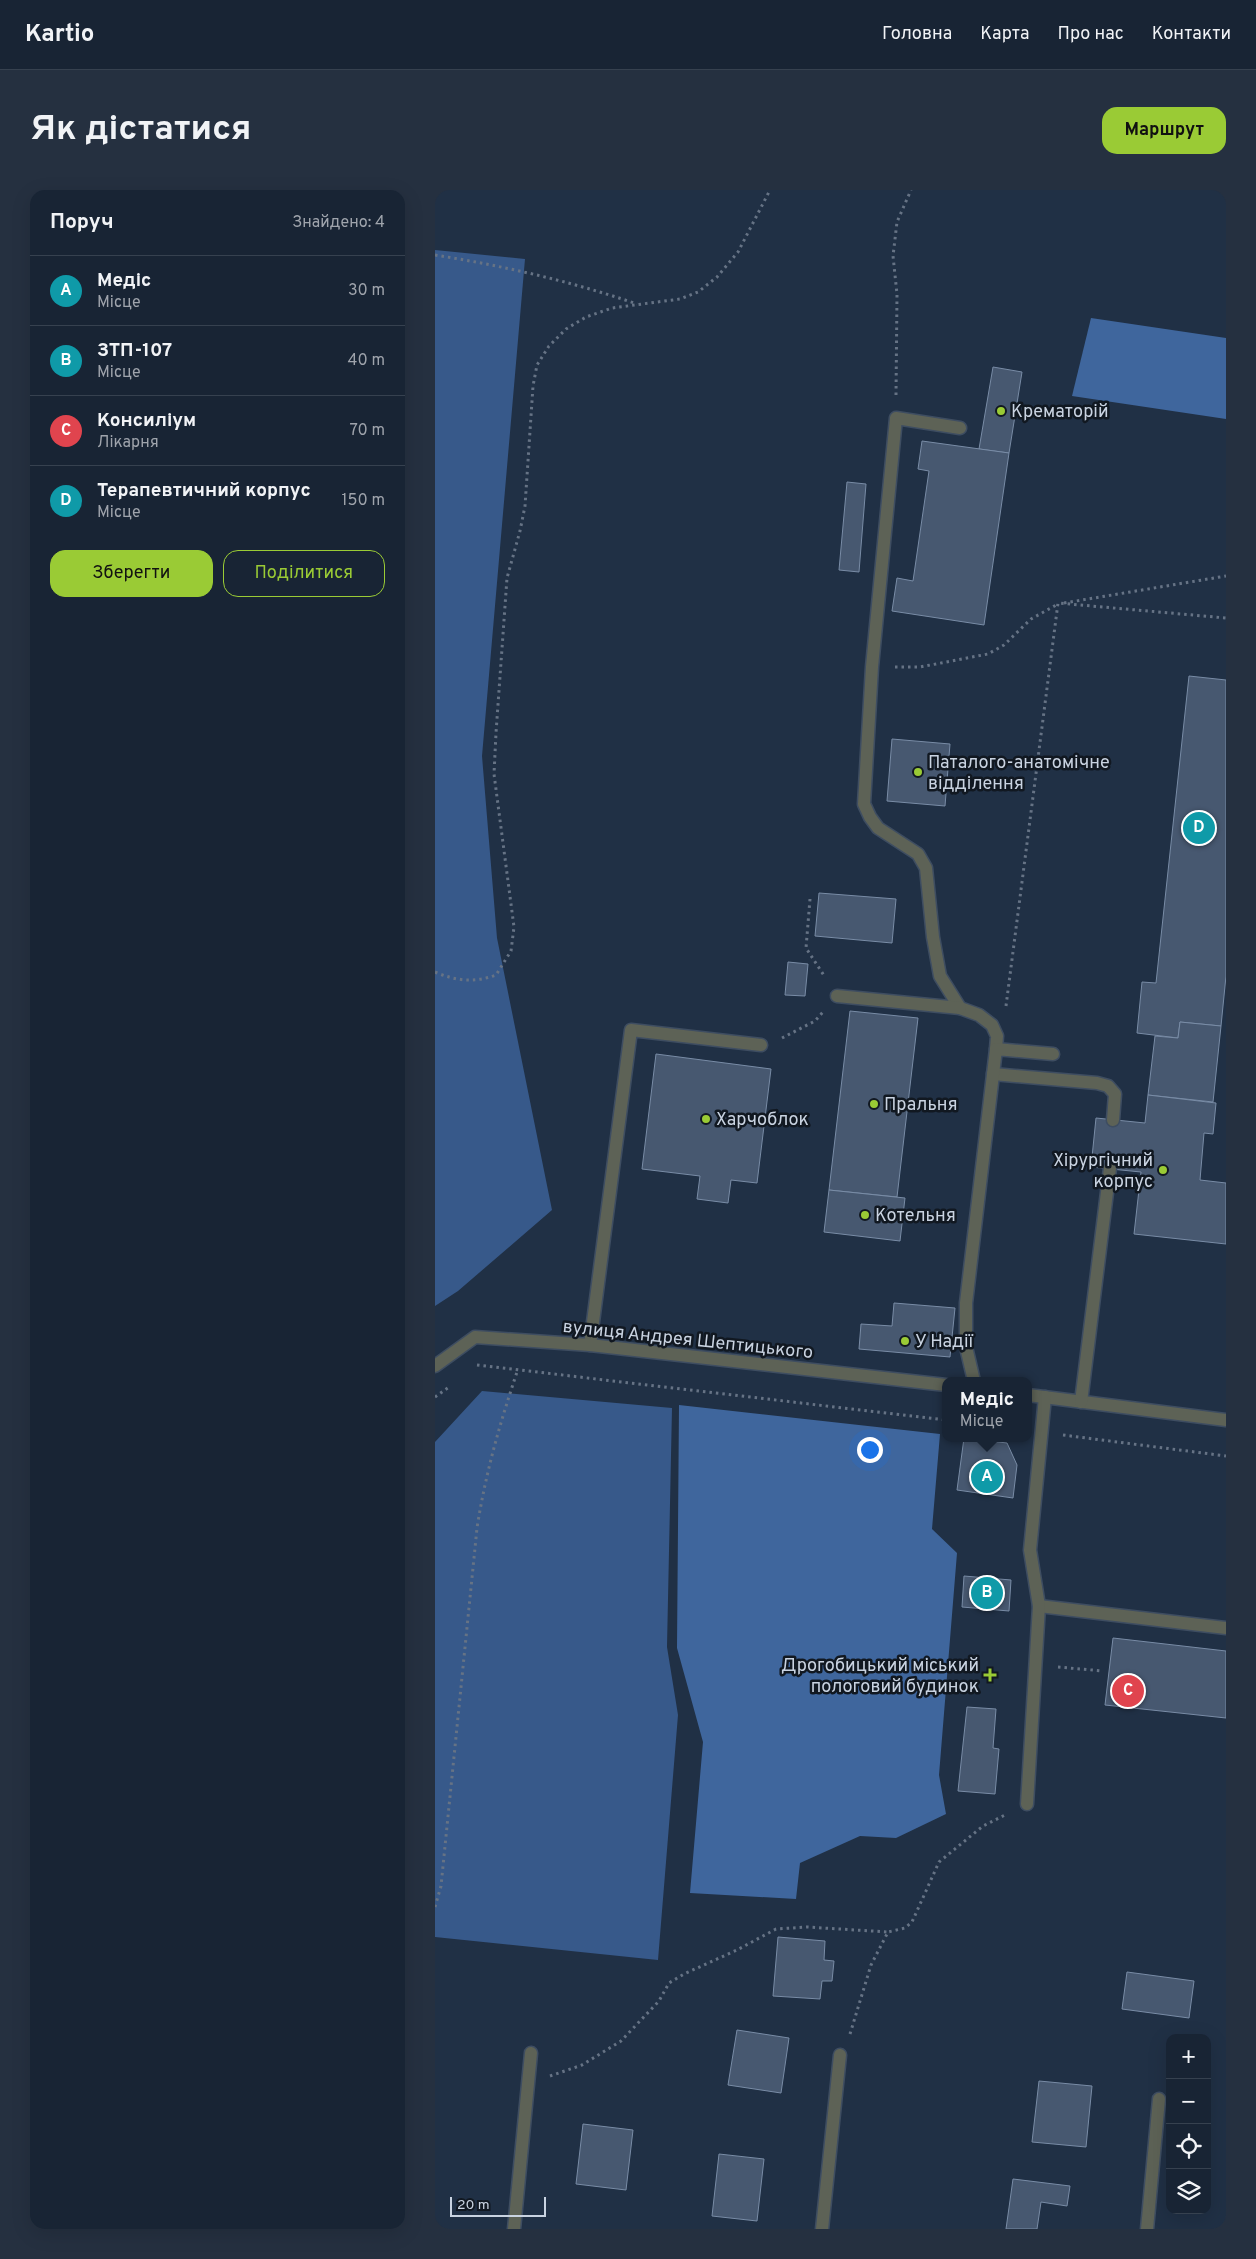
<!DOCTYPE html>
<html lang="uk">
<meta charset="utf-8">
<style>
:root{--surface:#182434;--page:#253040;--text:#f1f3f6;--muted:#9fa4ac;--line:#36414f;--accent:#9acb35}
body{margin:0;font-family:Overpass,sans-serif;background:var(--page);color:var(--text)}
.controls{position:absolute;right:15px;bottom:15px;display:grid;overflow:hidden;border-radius:10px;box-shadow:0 5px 20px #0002}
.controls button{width:45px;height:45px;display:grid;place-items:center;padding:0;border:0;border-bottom:1px solid var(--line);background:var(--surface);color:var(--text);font:25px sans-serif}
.scale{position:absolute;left:15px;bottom:12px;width:96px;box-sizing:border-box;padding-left:5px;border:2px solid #c9d3e1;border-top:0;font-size:14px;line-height:18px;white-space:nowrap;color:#c9d3e1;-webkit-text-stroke:4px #111821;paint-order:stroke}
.you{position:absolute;left:434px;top:1259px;width:18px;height:18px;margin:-12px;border:4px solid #fff;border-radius:50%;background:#1a73e8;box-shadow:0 0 0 8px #1a73e833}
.badge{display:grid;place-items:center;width:32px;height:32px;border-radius:50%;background:var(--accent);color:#fff;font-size:16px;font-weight:700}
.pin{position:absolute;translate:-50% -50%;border:2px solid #fff;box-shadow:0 1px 5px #0006}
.popup{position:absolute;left:507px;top:1187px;width:90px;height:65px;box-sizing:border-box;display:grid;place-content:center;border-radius:10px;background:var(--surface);filter:drop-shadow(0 1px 4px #0005);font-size:16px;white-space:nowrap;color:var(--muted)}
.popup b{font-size:19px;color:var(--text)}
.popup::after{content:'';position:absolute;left:50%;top:100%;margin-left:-10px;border:10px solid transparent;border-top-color:var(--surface)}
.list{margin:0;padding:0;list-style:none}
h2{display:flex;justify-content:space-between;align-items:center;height:65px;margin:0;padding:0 20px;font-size:21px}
h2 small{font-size:16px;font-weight:400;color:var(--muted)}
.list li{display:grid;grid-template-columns:32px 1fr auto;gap:15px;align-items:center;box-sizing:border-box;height:70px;padding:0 20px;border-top:1px solid var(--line)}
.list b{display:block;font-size:19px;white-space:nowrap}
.list p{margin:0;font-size:16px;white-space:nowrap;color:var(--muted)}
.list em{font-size:16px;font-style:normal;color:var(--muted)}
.actions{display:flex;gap:10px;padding:15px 20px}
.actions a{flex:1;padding:11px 0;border:1px solid var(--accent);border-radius:15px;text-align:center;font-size:18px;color:var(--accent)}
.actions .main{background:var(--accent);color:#111}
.icon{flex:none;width:28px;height:28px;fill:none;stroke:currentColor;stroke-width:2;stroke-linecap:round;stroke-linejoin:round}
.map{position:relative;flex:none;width:791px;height:2039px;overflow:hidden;border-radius:15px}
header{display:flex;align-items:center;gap:30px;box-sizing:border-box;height:70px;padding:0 25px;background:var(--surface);border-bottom:1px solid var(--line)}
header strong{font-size:24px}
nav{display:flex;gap:28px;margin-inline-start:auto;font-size:18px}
.intro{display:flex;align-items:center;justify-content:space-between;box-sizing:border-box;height:120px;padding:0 30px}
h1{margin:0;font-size:35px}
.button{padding:12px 22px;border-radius:15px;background:var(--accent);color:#111;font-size:18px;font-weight:700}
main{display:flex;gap:30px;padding:0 30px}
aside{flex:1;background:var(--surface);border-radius:15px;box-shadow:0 5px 20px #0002}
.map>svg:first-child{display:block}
.green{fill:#37598a}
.forest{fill:#3f669d}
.building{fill:#475870;stroke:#798ca6}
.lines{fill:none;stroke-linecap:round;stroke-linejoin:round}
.lane-casing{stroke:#3e4d61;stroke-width:15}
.street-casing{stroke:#3e4d61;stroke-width:15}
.path{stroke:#667385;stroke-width:3;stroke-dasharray:2.5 4;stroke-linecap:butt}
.lane{stroke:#5d6256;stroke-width:12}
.street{stroke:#5d6256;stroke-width:12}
.poi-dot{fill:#9acb35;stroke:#111821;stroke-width:2}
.labels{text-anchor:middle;stroke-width:5;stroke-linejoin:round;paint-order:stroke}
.poi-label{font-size:18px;fill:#c9d3e1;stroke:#111821;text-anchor:start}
.street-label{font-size:18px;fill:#c9d3e1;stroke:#111821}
</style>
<header>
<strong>Kartio</strong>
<nav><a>Головна</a><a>Карта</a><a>Про нас</a><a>Контакти</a></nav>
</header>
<div class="intro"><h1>Як дістатися</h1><a class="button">Маршрут</a></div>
<main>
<aside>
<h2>Поруч<small>Знайдено: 4</small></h2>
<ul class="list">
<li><span class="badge" style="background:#0f9aa8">A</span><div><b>Медіс</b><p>Місце</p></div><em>30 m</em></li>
<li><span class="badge" style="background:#0f9aa8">B</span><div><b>ЗТП-107</b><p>Місце</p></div><em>40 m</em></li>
<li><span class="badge" style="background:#e0444e">C</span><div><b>Консиліум</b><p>Лікарня</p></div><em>70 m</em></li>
<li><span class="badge" style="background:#0f9aa8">D</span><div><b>Терапевтичний корпус</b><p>Місце</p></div><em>150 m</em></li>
</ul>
<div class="actions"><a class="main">Зберегти</a><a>Поділитися</a></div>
</aside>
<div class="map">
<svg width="791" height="2039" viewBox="0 0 791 2039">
<rect width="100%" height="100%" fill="#203045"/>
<g class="green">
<path d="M 0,60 L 90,69 L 47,566 L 62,748 L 117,1020 L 23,1101 L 0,1116 Z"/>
<path d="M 47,1201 L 237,1218 L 232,1457 L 243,1525 L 223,1770 L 0,1747 L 0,1252 Z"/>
</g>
<g class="forest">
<path d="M 656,128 L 791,148 L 791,229 L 637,206 Z"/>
<path d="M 244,1215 L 505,1244 L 497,1339 L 522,1363 L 504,1585 L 511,1624 L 461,1648 L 425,1646 L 365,1673 L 361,1709 L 255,1703 L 268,1552 L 242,1458 Z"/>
</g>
<g class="building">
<path d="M 558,177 L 587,182 L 574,263 L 544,259 Z"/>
<path d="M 487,251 L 574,263 L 549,435 L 457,421 L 462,388 L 478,391 L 494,281 L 483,279 Z"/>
<path d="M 412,292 L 431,294 L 424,382 L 404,380 Z"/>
<path d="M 754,486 L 791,490 L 791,786 L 786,836 L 745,832 L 743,848 L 702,843 L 707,792 L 721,793 Z"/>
<path d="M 457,549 L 515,554 L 510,616 L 452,611 Z"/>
<path d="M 384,703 L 461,709 L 457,753 L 380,746 Z"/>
<path d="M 353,772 L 373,774 L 370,806 L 350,805 Z"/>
<path d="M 415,821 L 483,828 L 462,1007 L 394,1000 Z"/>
<path d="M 745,832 L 786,836 L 778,912 L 713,905 L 720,846 L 743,848 Z"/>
<path d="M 221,864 L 336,879 L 322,993 L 296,990 L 293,1013 L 262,1009 L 265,986 L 207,979 Z"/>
<path d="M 713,905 L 781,913 L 778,944 L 769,943 L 765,990 L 791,993 L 791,1054 L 699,1044 L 706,982 L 656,977 L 661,928 L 710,933 Z"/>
<path d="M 394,1000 L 470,1008 L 465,1051 L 389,1042 Z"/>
<path d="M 459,1113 L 520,1118 L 515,1167 L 424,1159 L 426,1134 L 457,1136 Z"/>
<path d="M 529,1248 L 572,1253 L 582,1275 L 578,1308 L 522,1300 Z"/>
<path d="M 529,1386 L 576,1390 L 574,1421 L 527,1417 Z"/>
<path d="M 678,1448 L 791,1461 L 791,1528 L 670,1515 Z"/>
<path d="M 532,1517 L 561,1519 L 558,1558 L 564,1559 L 560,1604 L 523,1601 Z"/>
<path d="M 343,1747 L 390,1751 L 389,1770 L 399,1771 L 397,1791 L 387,1791 L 385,1809 L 338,1806 Z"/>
<path d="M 692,1782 L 759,1791 L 754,1828 L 687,1819 Z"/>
<path d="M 302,1840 L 354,1848 L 346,1903 L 293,1895 Z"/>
<path d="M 604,1891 L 657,1896 L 651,1957 L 597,1952 Z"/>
<path d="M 148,1934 L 198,1940 L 191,2000 L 141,1994 Z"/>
<path d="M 284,1964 L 329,1969 L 322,2031 L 277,2026 Z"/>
<path d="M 578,1989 L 635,1996 L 632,2016 L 606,2012 L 602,2039 L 571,2039 Z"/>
</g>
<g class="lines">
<g class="lane-casing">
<g id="lane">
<path d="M 525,238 L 461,228 L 437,477 L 429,614 L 435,627 L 443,638 L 483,664 L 491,678 L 498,747 L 505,786 L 525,818 L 544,825 L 557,835 L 562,846 L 561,859"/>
<path d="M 402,806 L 525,818"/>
<path d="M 558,884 L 662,893 L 673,896 L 680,904 L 678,930"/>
<path d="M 155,1155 L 196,840 L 326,855"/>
<path d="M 0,1176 L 40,1147 L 155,1155 L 511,1195"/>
<path d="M 539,1191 L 531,1157 L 531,1113 L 561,859 L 618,864"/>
<path d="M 593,1205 L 791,1230"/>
<path d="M 646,1212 L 675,978"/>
<path d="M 604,1416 L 791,1438"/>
<path d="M 592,1614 L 604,1416 L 595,1360 L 610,1207"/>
</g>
</g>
<g class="street-casing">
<g id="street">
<path d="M 79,2039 L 96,1863"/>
<path d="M 387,2039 L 405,1865"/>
<path d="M 712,2039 L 724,1909"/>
</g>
</g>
<g class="path">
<path d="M 0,65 C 69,76 135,91 202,114"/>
<path d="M 461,205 L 462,104 L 458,66 L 462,32 L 476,0"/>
<path d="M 629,413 L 791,386"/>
<path d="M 460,477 L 485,477 L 553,464 L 569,455 L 596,429 L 623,414"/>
<path d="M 375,709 L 371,758 L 390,787"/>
<path d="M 0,782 C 21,791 39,793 61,785 L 76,761 L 79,737 L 59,584 L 61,543 L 72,388 L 85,341 L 90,316 L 98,196 L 102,175 L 114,156 L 131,139 L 151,127 L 177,118 L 245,109 L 263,102 L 282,87 L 303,62 L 335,0"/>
<path d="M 571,816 L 623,413 L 791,428"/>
<path d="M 347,848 L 380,831 L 388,822"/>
<path d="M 42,1175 L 511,1230"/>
<path d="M 0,1207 L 14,1197"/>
<path d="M 628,1245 L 791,1266"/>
<path d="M 623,1477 L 668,1481"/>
<path d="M 0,1717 L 6,1696 L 42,1338 C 51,1281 65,1233 83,1179"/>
<path d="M 415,1844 L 436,1775 L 453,1742 L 470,1738 L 477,1732 L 504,1672 L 548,1636 L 572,1624"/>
<path d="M 115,1886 L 147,1875 L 186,1851 L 224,1811 L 234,1793 L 249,1784 L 302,1760 L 341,1739 L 372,1737 L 453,1742"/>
</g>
<use href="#lane" class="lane"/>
<use href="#street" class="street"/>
</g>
<g class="poi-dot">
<circle cx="566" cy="221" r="5"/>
<circle cx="483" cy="582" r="5"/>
<circle cx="439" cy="914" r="5"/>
<circle cx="271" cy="929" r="5"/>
<circle cx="728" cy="980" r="5"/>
<circle cx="430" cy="1025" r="5"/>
<circle cx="470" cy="1151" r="5"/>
<path d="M552.5 1477.5h5v5h5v5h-5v5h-5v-5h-5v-5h5z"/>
</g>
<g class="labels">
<g class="poi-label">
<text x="576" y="227">Крематорій</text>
<text x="493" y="578">Паталого-анатомічне<tspan x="493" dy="21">відділення</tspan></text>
<text x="449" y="920">Пральня</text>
<text x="281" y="935">Харчоблок</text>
<text x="718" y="976" text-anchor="end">Хірургічний<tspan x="718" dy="21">корпус</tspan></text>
<text x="440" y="1031">Котельня</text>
<text x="480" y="1157">У Надії</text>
<text x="544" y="1481" text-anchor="end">Дрогобицький міський<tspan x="544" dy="21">пологовий будинок</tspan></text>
</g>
<g class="street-label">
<text transform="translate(253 1149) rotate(6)" y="6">вулиця Андрея Шептицького</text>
</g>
</g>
</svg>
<div class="controls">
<button>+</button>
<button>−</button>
<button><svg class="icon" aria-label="locate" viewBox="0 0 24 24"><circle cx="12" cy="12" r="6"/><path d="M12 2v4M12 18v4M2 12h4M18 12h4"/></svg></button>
<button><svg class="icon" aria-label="layers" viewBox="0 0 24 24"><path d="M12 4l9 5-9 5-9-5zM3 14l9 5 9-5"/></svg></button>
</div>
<div class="scale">20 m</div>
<div class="you"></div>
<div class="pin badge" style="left:552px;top:1287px;background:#0f9aa8">A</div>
<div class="popup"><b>Медіс</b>Місце</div>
<div class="pin badge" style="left:552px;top:1403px;background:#0f9aa8">B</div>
<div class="pin badge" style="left:693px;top:1501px;background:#e0444e">C</div>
<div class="pin badge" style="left:764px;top:638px;background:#0f9aa8">D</div>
</div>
</main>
